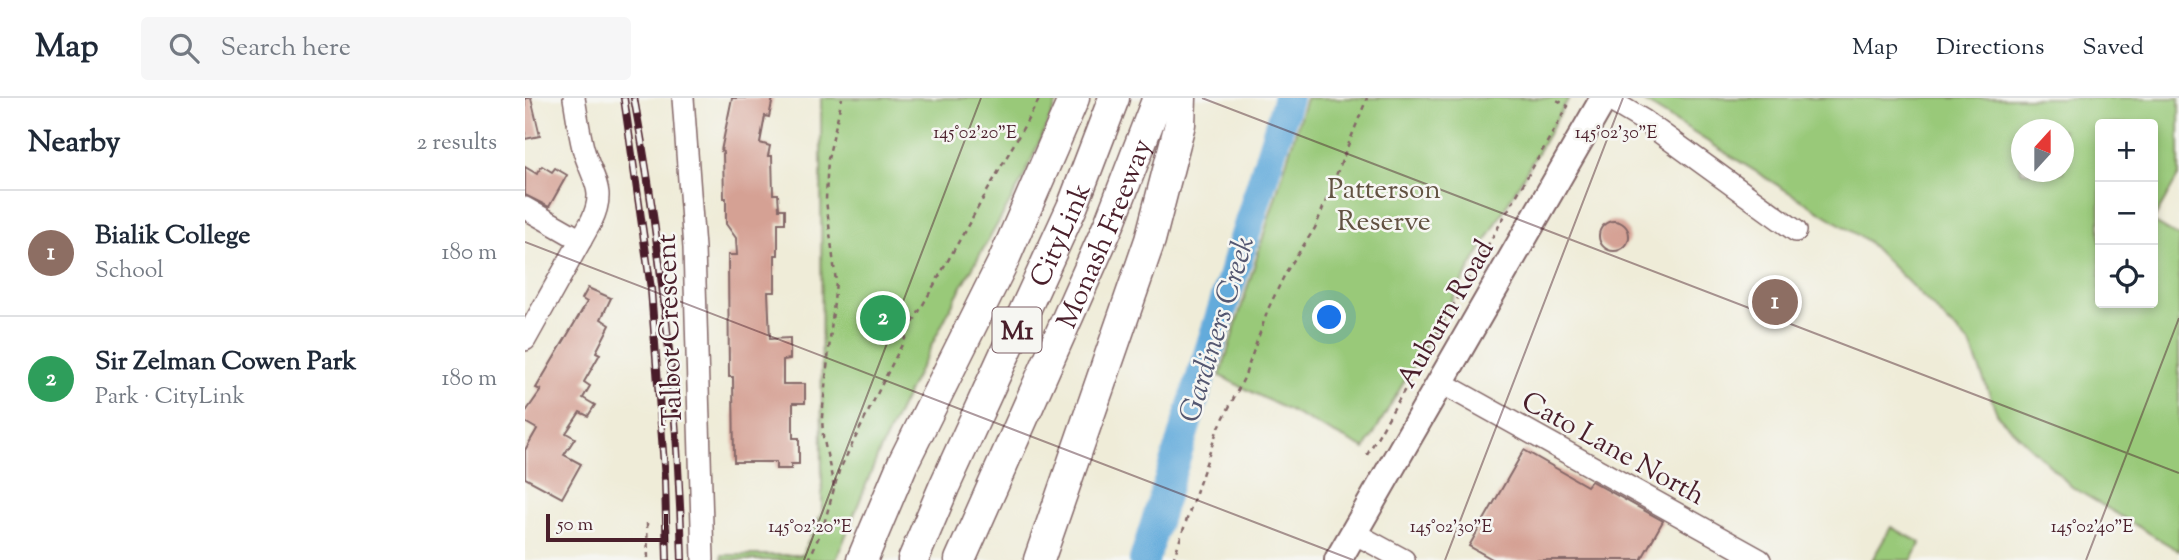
<!DOCTYPE html>
<meta charset="utf-8">
<style>
:root{--surface:#fff;--page:#f6f6f7;--text:#1f2937;--muted:#747a83;--line:#e0e1e3;--accent:#1a73e8}
body{margin:0;font-family:"Sorts Mill Goudy",serif;background:var(--page);color:var(--text)}
.controls{position:absolute;right:21px;top:21px;display:grid;overflow:hidden;border-radius:7px;box-shadow:0 4px 10px #0003}
.controls button{width:63px;height:63px;display:grid;place-items:center;padding:0;border:0;border-bottom:2px solid var(--line);background:var(--surface);color:var(--text);font:35px sans-serif}
.compass{position:absolute;left:1486px;top:21px;width:63px;height:63px;border-radius:50%;background:var(--surface);box-shadow:0 4px 10px #0003;rotate:21deg}
.scale{position:absolute;left:21px;bottom:18px;width:122px;box-sizing:border-box;padding-left:7px;border:4px solid #4a1f2b;border-top:0;font-size:19px;line-height:24px;white-space:nowrap;color:#4a1f2b;-webkit-text-stroke:5px #f6f6f2;paint-order:stroke}
.you{position:absolute;left:805px;top:220px;width:24px;height:24px;margin:-18px;border:5px solid #fff;border-radius:50%;background:#1a73e8;box-shadow:0 0 0 10px #1a73e833}
.badge{display:grid;place-items:center;width:46px;height:46px;border-radius:50%;background:var(--accent);color:#fff;font-size:23px;font-weight:700}
.pin{position:absolute;translate:-50% -50%;border:4px solid #fff;box-shadow:0 2px 7px #0006}
.list{margin:0;padding:0;list-style:none}
h2{display:flex;justify-content:space-between;align-items:center;height:91px;margin:0;padding:0 28px;font-size:30px}
h2 small{font-size:23px;font-weight:400;color:var(--muted)}
.list li{display:grid;grid-template-columns:46px 1fr auto;gap:21px;align-items:center;box-sizing:border-box;height:126px;padding:0 28px;border-top:2px solid var(--line)}
.list b{display:block;font-size:26px;white-space:nowrap}
.list p{margin:0;font-size:23px;white-space:nowrap;color:var(--muted)}
.list em{font-size:23px;font-style:normal;color:var(--muted)}
.icon{flex:none;width:38px;height:38px;fill:none;stroke:currentColor;stroke-width:2;stroke-linecap:round;stroke-linejoin:round}
.map{position:relative;flex:none;width:1654px;height:462px;overflow:hidden}
header{display:flex;align-items:center;gap:42px;box-sizing:border-box;height:98px;padding:0 35px;background:var(--surface);border-bottom:2px solid var(--line)}
header strong{font-size:33px}
nav{display:flex;gap:38px;margin-inline-start:auto;font-size:24px}
.search{width:490px;height:63px;background:var(--page);display:flex;align-items:center;gap:18px;box-sizing:border-box;padding:0 24px;border-radius:7px;color:var(--muted);font-size:26px}
main{display:flex}
aside{flex:1;background:var(--surface)}
.map>svg:first-child{display:block}
.green{fill:#99c979;stroke:#727452;stroke-width:2;fill-rule:evenodd}
.lines{fill:none;stroke-linecap:round;stroke-linejoin:round}
.river{stroke:#64abdb;stroke-width:30}
.building{fill:#d5a194}
.minor-casing{stroke:#846768;stroke-width:24}
.major-casing{stroke:#846768;stroke-width:30}
.highway-casing{stroke:#846768;stroke-width:33}
.path{stroke:#846768;stroke-width:2.5;stroke-dasharray:5 5;stroke-linecap:butt}
.minor{stroke:#fff;stroke-width:21}
.major{stroke:#fff;stroke-width:26}
.highway{stroke:#fff;stroke-width:30}
.rail-casing{stroke:#4a1f2b;stroke-width:8}
.rail{stroke:#f6f6f2;stroke-width:5;stroke-dasharray:16;stroke-linecap:butt}
.ticks{fill:none;stroke:#4a1f2b;stroke-width:2;stroke-opacity:0.45}
.labels{text-anchor:middle;stroke-width:5;stroke-linejoin:round;paint-order:stroke}
.shield{fill:#f6f6f2;stroke:#7e6067;stroke-width:2}
.shield-label{font-size:26px;font-weight:bold;fill:#4a1f2b}
.park-label{font-size:28px;fill:#625242;stroke:#f6f6f2}
.street-label{font-size:28px;fill:#4a1f2b;stroke:#f6f6f2}
.water-label{font-size:30px;font-style:italic;fill:#545771;stroke:#f6f6f2}
.ticks-label{font-size:18px;text-anchor:middle;fill:#4a1f2b;stroke:#f6f6f2;stroke-width:5;stroke-linejoin:round;paint-order:stroke}
</style>
<header>
<strong>Map</strong>
<div class="search"><svg class="icon" aria-label="search" viewBox="0 0 24 24"><circle cx="10" cy="10" r="6"/><path d="M15 15l6 6"/></svg>Search here</div>
<nav><a>Map</a><a>Directions</a><a>Saved</a></nav>
</header>
<main>
<aside>
<h2>Nearby<small>2 results</small></h2>
<ul class="list">
<li><span class="badge" style="background:#8d6e63">1</span><div><b>Bialik College</b><p>School</p></div><em>180 m</em></li>
<li><span class="badge" style="background:#2e9e5b">2</span><div><b>Sir Zelman Cowen Park</b><p>Park · CityLink</p></div><em>180 m</em></li>
</ul>
</aside>
<div class="map">
<svg width="1654" height="462" viewBox="0 0 1654 462">
<rect width="100%" height="100%" fill="#f6f6f2"/>
<filter id="ink" filterUnits="userSpaceOnUse"><feTurbulence type="fractalNoise" baseFrequency=".0143" numOctaves="2"/><feDisplacementMap in="SourceGraphic" scale="14" xChannelSelector="R" yChannelSelector="G"/><feConvolveMatrix kernelMatrix="1 2 1 2 8 2 1 2 1" color-interpolation-filters="sRGB"/></filter>
<filter id="wash" filterUnits="userSpaceOnUse"><feTurbulence type="fractalNoise" baseFrequency=".00686" numOctaves="4" result="noise"/><feDisplacementMap in="SourceGraphic" scale="28" xChannelSelector="R" yChannelSelector="G"/><feGaussianBlur stdDeviation="1.57" result="paint"/><feColorMatrix in="noise" values="0 0 0 0 0 0 0 0 0 0 0 0 0 0 0 0 0 1.4 0 .05"/><feComposite in="paint" operator="in"/></filter>
<g filter="url(#wash)">
<rect width="100%" height="100%" fill="#efecd8"/>
<g class="green">
<path d="M 296,0 L 534,0 L 497,83 L 432,197 L 383,294 L 353,357 L 311,462 L 197,462 L 197,457 L 277,457 L 297,414 Z"/>
<path d="M 781,0 L 1044,0 L 840,351 L 695,278 Z"/>
<path d="M 1113,0 L 1654,0 L 1654,77 L 1628,123 L 1628,26 L 1575,26 L 1575,205 L 1628,205 L 1628,124 L 1654,139 L 1654,453 L 1547,389 L 1473,318 L 1445,246 L 1342,143 ZM 1496,32 L 1538,32 L 1538,74 L 1496,74 Z"/>
<path d="M 1366,429 L 1396,445 L 1387,462 L 1347,462 Z"/>
</g>
<g class="lines">
<path class="river" d="M 619,462 L 763,0"/>
</g>
<g id="blocks">
<g class="building">
<path d="M 0,0 L 6,0 L 15,38 L 0,41 Z"/>
<path d="M 207,0 L 248,0 L 244,19 L 240,18 L 235,45 L 245,48 L 243,58 L 247,58 L 248,96 L 253,96 L 254,111 L 260,111 L 260,125 L 253,125 L 253,157 L 250,157 L 250,194 L 243,194 L 245,241 L 265,240 L 265,261 L 258,262 L 258,286 L 280,286 L 280,305 L 268,305 L 268,340 L 274,340 L 274,366 L 266,366 L 266,371 L 251,371 L 251,364 L 209,364 L 208,279 L 204,279 L 203,157 L 212,157 L 211,140 L 201,126 L 201,100 L 199,100 L 198,54 L 196,53 Z"/>
<path d="M 17,68 L 27,74 L 30,70 L 42,77 L 24,109 L 0,97 L 0,69 L 12,76 Z"/>
<circle cx="1089" cy="138" r="15"/>
<path d="M 63,190 L 86,200 L 76,221 L 85,227 L 71,254 L 75,256 L 59,284 L 65,288 L 58,300 L 70,307 L 63,318 L 55,314 L 41,335 L 50,340 L 39,357 L 56,366 L 37,400 L 0,380 L 0,352 L 12,331 L 0,324 L 0,315 L 16,292 L 11,290 L 62,204 L 57,201 Z"/>
<path d="M 999,352 L 1062,388 L 1066,383 L 1138,423 L 1116,462 L 969,462 L 944,448 Z"/>
</g>
</g>
</g>
<g filter="url(#ink)">
<use href="#blocks" fill-opacity="0" stroke="#846768" stroke-width="2"/>
<g class="lines">
<g class="minor-casing">
<g id="minor">
<path d="M 158,0 L 169,150 L 178,462"/>
<path d="M 1081,0 L 1118,22 L 1271,133"/>
<path d="M 0,110 L 56,142"/>
<path d="M 0,242 L 66,124 C 82,91 67,82 58,50 C 54,34 52,17 49,0"/>
<path d="M 915,284 L 1235,462"/>
<path d="M 829,435 L 879,462"/>
</g>
</g>
<g class="major-casing">
<path id="major" d="M 813,462 L 1079,0"/>
</g>
<g class="highway-casing">
<g id="highway">
<path d="M 337,462 L 378,365 L 477,166 L 549,0"/>
<path id="s1" d="M 388,462 L 419,389 L 548,107 L 589,0"/>
<path id="s2" d="M 435,462 L 585,124 L 633,0"/>
<path d="M 514,462 L 625,142 L 655,26 L 656,0"/>
</g>
</g>
<g class="path">
<path d="M 842,357 L 1043,8 L 1028,0"/>
<path d="M 309,389 L 298,338 L 297,319 L 311,184 L 301,102 L 302,78 L 303,61 L 317,0"/>
<path d="M 122,425 L 123,462"/>
<path d="M 284,462 L 299,426 L 314,373 L 358,284 L 391,219 L 515,0"/>
<path d="M 648,462 L 692,333 L 719,280 L 744,209 L 761,174 L 790,130 L 842,0"/>
</g>
<use href="#minor" class="minor"/>
<use href="#major" class="major"/>
<use href="#highway" class="highway"/>
<g class="rail-casing">
<g id="rail">
<path d="M 99,0 L 126,191 L 140,381 L 142,462"/>
<path d="M 109,0 C 137,153 153,307 157,462"/>
</g>
</g>
<use href="#rail" class="rail"/>
</g>
</g>
<path class="ticks" d="M 677,0 L 1654,375M 0,144 L 828,462M 279,462 L 456,0M 920,462 L 1098,0M 1561,462 L 1654,220"/>
<g class="labels">
<rect class="shield" x="467.5" y="209.5" width="49" height="45" rx="5"/>
<g class="shield-label">
<text x="492" y="241">M1</text>
</g>
<g class="park-label">
<text x="859" y="100">Patterson<tspan x="859" dy="32">Reserve</tspan></text>
</g>
<g class="street-label">
<text dy="10" stroke="none"><textPath href="#s2" startOffset="357">Monash Freeway</textPath></text>
<text dy="10" stroke="none"><textPath href="#s1" startOffset="357">CityLink</textPath></text>
<text transform="translate(919 215) rotate(-60)" y="10">Auburn Road</text>
<text transform="translate(143 232) rotate(-92)" y="10">Talbot Crescent</text>
<text transform="translate(1089 349) rotate(29)" y="10">Cato Lane North</text>
</g>
<g class="water-label">
<text transform="translate(691 231) rotate(-73)" y="10">Gardiners Creek</text>
</g>
</g>
<g class="ticks-label">
<text x="450" y="40">145°02'20"E</text>
<text x="1091" y="40">145°02'30"E</text>
<text x="285" y="434">145°02'20"E</text>
<text x="926" y="434">145°02'30"E</text>
<text x="1567" y="434">145°02'40"E</text>
</g>
</svg>
<div class="controls">
<button>+</button>
<button>−</button>
<button><svg class="icon" aria-label="locate" viewBox="0 0 24 24"><circle cx="12" cy="12" r="6"/><path d="M12 2v4M12 18v4M2 12h4M18 12h4"/></svg></button>
</div>
<svg class="compass" viewBox="-18 -18 36 36"><path d="M0-13l5 13h-10z" fill="#e53935"/><path d="M0 13l5-13h-10z" fill="#747a83"/></svg>
<div class="scale">50 m</div>
<div class="you"></div>
<div class="pin badge" style="left:1250px;top:204px;background:#8d6e63">1</div>
<div class="pin badge" style="left:358px;top:220px;background:#2e9e5b">2</div>
</div>
</main>
